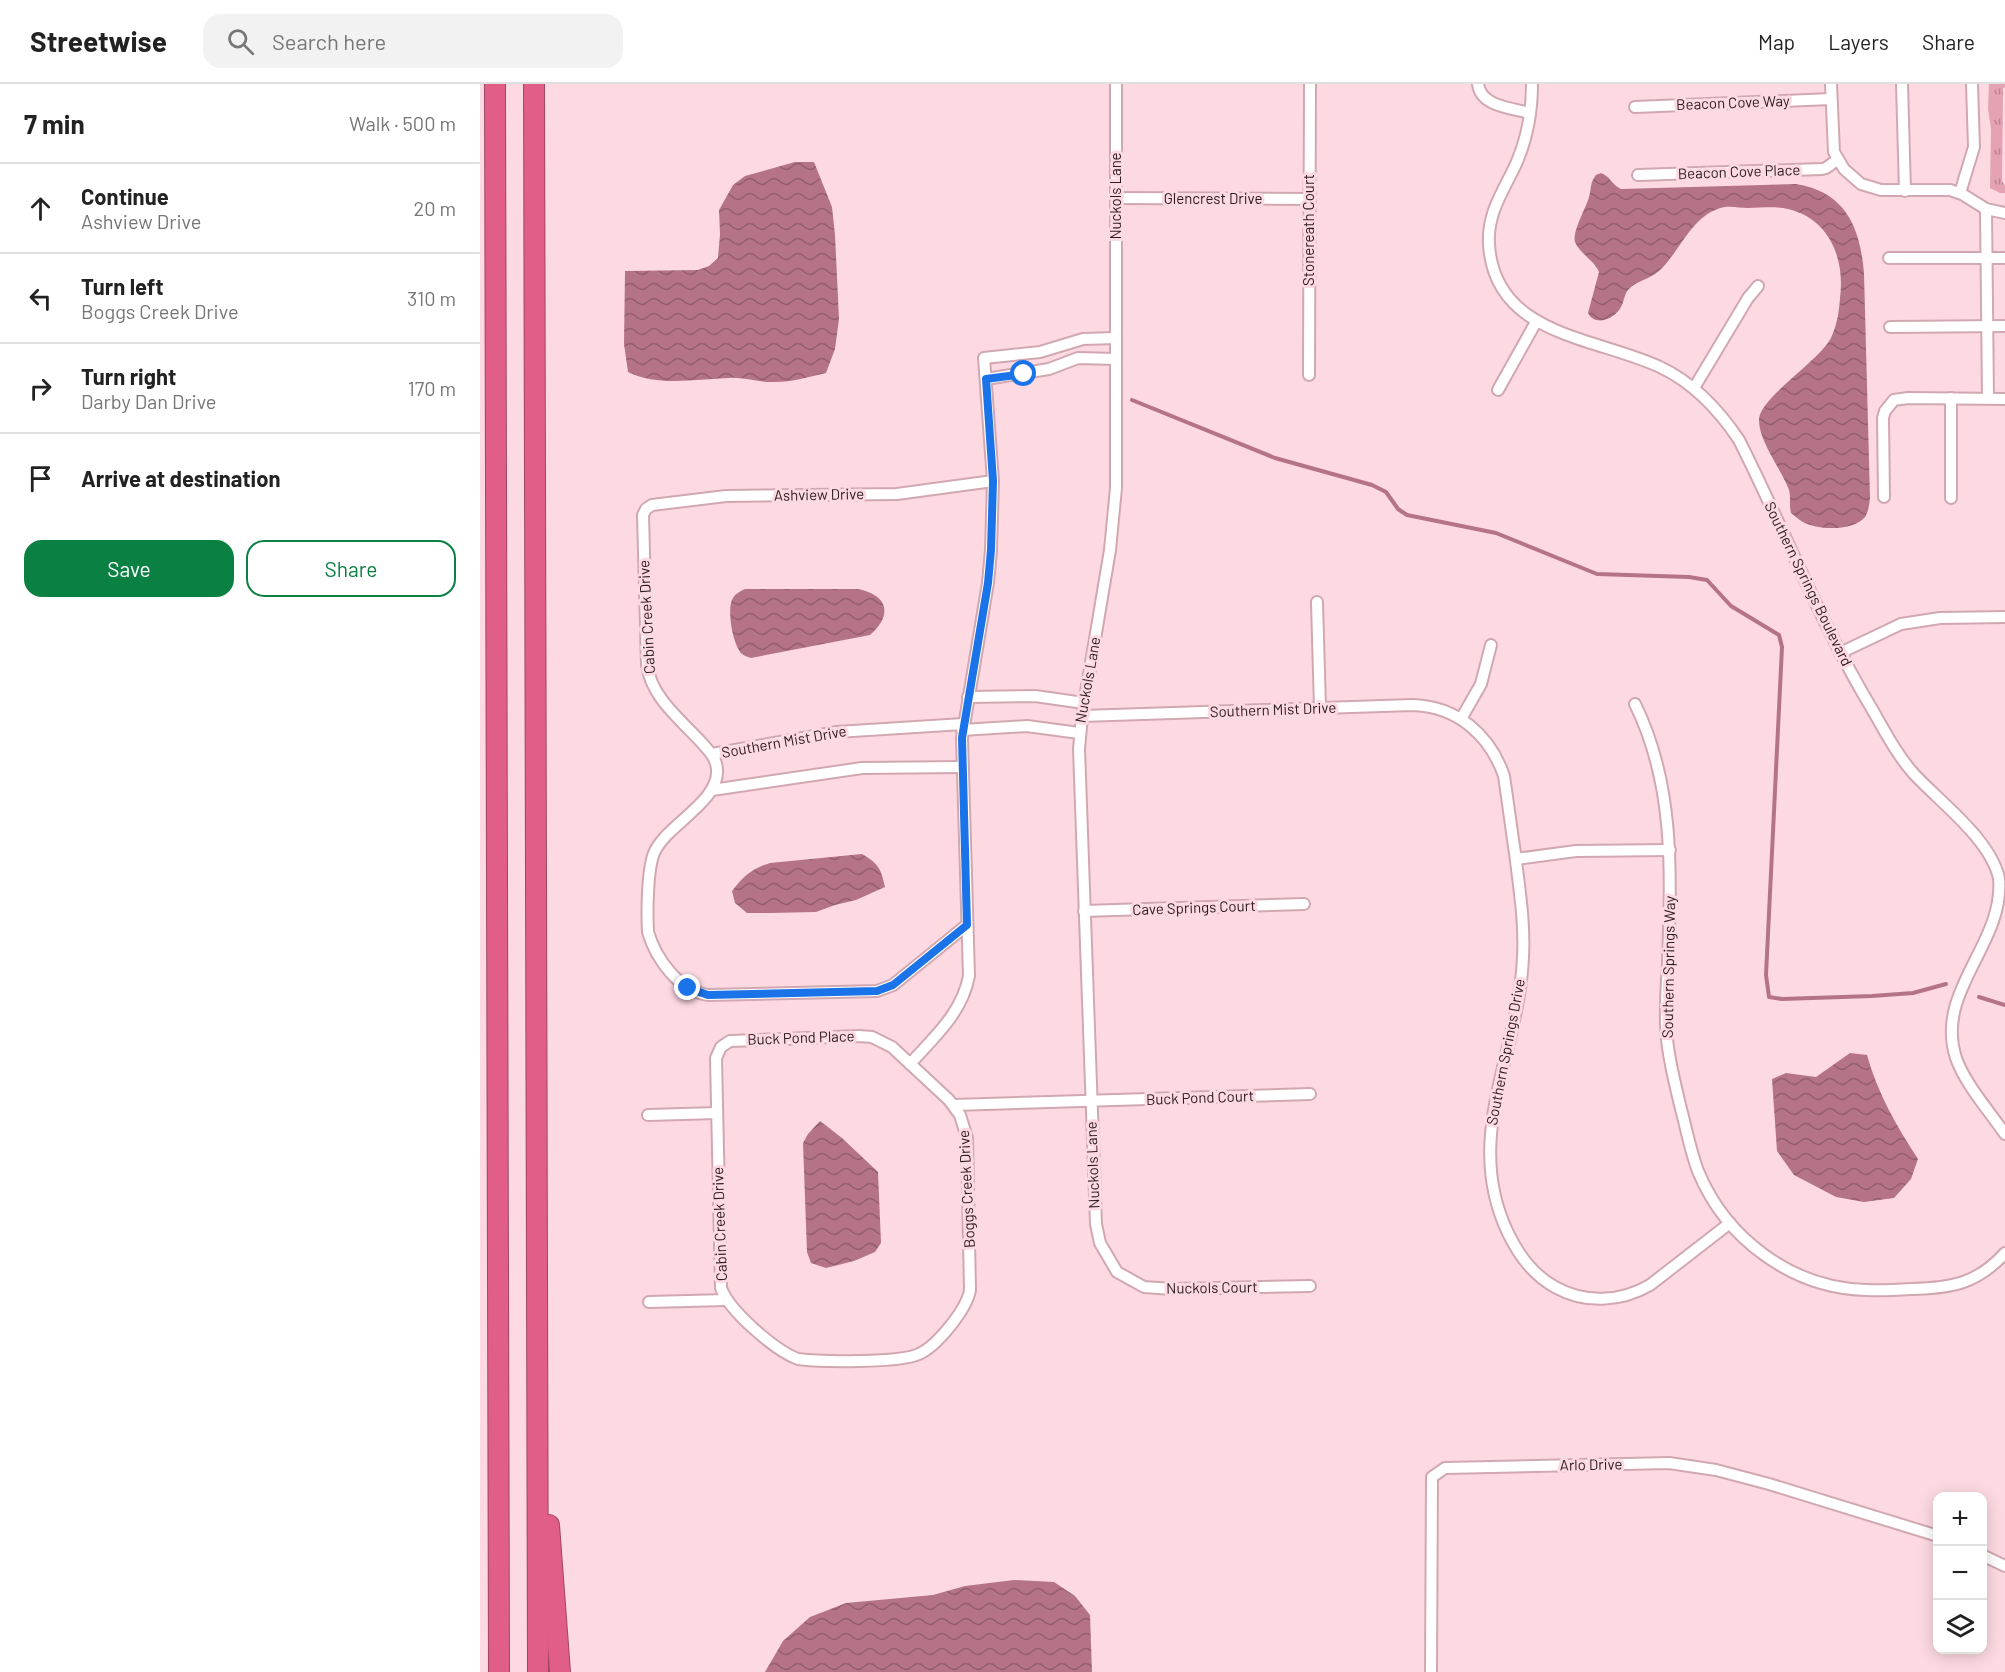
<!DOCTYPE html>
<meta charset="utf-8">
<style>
:root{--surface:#fff;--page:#f2f2f2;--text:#222;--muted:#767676;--line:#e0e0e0;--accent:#0b8043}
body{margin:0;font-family:Barlow,sans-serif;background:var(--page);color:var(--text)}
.controls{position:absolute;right:18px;bottom:18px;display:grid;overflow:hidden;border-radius:12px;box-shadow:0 3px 15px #0003}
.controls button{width:54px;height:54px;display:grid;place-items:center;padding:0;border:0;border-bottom:2px solid var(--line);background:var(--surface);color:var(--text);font:30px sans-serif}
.stop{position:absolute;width:18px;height:18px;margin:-14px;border:4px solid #1a73e8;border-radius:50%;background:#fff}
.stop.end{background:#1a73e8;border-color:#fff;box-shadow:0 2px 6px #0008}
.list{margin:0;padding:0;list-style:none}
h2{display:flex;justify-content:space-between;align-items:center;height:78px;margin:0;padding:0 24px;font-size:26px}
h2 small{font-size:20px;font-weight:400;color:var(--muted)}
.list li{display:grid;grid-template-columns:39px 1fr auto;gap:18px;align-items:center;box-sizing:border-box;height:90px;padding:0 24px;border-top:2px solid var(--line)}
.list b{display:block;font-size:22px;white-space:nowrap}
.list p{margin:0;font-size:20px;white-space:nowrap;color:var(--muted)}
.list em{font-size:20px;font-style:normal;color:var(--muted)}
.actions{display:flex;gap:12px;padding:18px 24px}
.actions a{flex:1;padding:14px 0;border:2px solid var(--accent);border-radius:18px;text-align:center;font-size:21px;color:var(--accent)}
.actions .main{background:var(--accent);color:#fff}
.icon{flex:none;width:33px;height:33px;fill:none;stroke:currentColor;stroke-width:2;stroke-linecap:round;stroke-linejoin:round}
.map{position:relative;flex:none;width:1525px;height:1588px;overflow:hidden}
header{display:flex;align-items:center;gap:36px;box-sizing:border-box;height:84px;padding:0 30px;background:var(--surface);border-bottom:2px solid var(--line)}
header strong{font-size:28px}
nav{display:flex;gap:33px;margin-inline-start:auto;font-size:21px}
.search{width:420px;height:54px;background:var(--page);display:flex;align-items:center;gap:15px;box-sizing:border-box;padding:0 21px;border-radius:18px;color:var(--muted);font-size:22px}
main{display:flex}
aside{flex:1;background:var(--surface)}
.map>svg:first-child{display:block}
.grass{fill:url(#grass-tufts)}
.water{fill:url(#water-waves)}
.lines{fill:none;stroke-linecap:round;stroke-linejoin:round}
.stream{stroke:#b57485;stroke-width:4}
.street-casing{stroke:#d1a8b1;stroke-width:14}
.highway-casing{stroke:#a04763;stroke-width:22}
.street{stroke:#fff;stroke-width:10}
.highway{stroke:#e05e88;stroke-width:20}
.route{stroke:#1a73e8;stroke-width:8}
.labels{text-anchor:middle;stroke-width:6;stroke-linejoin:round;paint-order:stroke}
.street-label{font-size:15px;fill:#2a1b1f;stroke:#fddae2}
</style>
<header>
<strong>Streetwise</strong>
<div class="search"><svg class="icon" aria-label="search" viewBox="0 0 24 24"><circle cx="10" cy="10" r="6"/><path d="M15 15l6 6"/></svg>Search here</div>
<nav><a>Map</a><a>Layers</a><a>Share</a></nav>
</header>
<main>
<aside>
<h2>7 min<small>Walk · 500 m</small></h2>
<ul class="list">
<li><svg class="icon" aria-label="ahead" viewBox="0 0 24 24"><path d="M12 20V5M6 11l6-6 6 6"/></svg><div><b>Continue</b><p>Ashview Drive</p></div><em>20 m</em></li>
<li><svg class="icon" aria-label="left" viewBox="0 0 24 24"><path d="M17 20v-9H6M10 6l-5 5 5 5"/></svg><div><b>Turn left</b><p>Boggs Creek Drive</p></div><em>310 m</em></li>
<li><svg class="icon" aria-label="right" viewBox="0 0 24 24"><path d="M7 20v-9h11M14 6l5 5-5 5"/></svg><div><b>Turn right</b><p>Darby Dan Drive</p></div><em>170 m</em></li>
<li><svg class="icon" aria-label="arrive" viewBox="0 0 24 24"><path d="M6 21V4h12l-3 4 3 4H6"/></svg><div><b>Arrive at destination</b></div></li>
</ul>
<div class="actions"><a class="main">Save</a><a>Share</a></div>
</aside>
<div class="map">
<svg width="1525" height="1588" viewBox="0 0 1525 1588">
<defs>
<pattern id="grass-tufts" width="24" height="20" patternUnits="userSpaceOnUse" patternTransform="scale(1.5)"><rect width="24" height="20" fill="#e4a2b2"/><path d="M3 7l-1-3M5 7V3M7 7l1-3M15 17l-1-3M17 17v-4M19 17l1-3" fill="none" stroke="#b98390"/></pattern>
<pattern id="water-waves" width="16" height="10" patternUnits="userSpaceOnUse" patternTransform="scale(1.5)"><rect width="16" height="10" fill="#b57485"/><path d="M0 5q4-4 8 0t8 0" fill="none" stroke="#935e6c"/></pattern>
</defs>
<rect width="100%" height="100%" fill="#fddae2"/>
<path class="grass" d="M 1509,0 L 1525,0 L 1525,3 L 1523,4 L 1522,97 L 1525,102 L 1525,109 L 1520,109 L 1510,104 L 1511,45 L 1508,25 Z"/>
<g class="water">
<path d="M 315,78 L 334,78 L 352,123 L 355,151 L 359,235 L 355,265 L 346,289 C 328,293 309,299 291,298 C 277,298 263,293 249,294 C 215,295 179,303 148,288 L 144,260 L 145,187 L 218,186 L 229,182 L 238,174 L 240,150 L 239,126 L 253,101 L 265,92 Z"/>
<path d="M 1121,89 C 1130,92 1132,101 1141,105 L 1316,100 C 1365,108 1380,142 1384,189 L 1390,414 C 1389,420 1389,427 1385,433 C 1375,446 1345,446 1330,441 C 1323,439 1317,434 1311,429 C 1309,421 1311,413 1309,406 C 1302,386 1278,357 1279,335 C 1281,313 1339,277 1351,254 C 1357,241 1359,228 1360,214 C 1365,175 1350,135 1308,125 C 1295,122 1281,124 1268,124 C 1260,124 1253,122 1245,123 C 1212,129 1201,167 1179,187 C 1170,195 1154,198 1148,206 C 1144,211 1144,218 1141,223 C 1135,235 1115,243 1108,229 L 1119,188 C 1114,176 1100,170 1095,158 C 1092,148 1106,124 1109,113 C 1111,107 1110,100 1114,94 C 1116,90 1116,91 1121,89 Z"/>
<path d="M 265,505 L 377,505 C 407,510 414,530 390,551 L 271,574 C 269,573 264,572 262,570 C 253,562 246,524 253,514 C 256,509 261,507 265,505 Z"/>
<path d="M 382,770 C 399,780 401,785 405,803 L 376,816 L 355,821 L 336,828 L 291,829 L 267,829 L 255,819 L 252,807 C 264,792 271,785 290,779 Z"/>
<path d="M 1370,969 L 1387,971 C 1397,1008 1417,1043 1438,1075 L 1431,1095 L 1414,1114 L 1384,1118 L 1356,1113 L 1314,1091 L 1297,1067 L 1292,995 L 1306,989 L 1336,993 Z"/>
<path d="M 340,1037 L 362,1054 L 398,1088 L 401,1159 L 395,1168 L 374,1177 L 346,1184 L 331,1179 L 327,1168 L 323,1059 L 328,1050 Z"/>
<path d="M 534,1496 L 574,1498 L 595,1512 L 610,1531 L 612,1588 L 285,1588 L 303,1557 L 330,1533 L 366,1519 L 453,1511 L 485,1502 Z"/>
</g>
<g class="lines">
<g class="stream">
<path d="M 652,316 L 795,374 L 892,401 L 906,408 L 918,425 L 927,431 L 1016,449 L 1117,490 L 1209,493 L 1227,496 L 1251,522 L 1299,551 L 1302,563 L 1286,891 L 1289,913 L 1302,915 L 1392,912 L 1433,909 L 1466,900"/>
<path d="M 1499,913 L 1525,921"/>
</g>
<g class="street-casing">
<g id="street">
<path d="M 636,0 L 636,404 L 630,466 L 602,632 L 599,665 L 616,1140 L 620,1159 L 637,1188 L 664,1203 L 692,1205 L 830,1202"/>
<path d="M 998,0 C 1001,23 1032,24 1050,29"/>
<path d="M 1052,0 C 1052,27 1047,55 1036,80 C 1024,106 1007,129 1009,160 C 1014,252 1116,253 1180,283 C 1214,299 1239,326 1259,356 C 1304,445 1340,539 1392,625 C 1404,646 1417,671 1434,690 C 1461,719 1510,755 1519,794 C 1525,860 1454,907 1476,974 C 1485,1000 1510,1028 1525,1050"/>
<path d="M 1351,0 L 1354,68 L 1364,85 L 1381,100 L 1401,106 L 1470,106 L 1482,110 L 1506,125 L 1525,129"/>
<path d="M 1422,0 L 1425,107"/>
<path d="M 1155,23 L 1351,15"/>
<path d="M 1158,91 L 1342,85 L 1346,84 L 1357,76"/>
<path d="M 1480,109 L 1494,63 L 1492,0"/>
<path d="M 636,114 L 829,115"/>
<path d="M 1506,125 L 1508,314"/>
<path d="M 1409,174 L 1525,174"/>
<path d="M 1410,243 L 1525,242"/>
<path d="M 829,291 L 830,0"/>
<path d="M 506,295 L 569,285 L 598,274 L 636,275"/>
<path d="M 1214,304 L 1268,214 L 1278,202"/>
<path d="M 1018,306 L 1056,238"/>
<path d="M 1471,314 L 1471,414"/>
<path d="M 1404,413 L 1403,334 L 1405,327 L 1414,316 L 1428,314 L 1525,315"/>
<path d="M 837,518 L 840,624"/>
<path d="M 1360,569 L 1421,540 L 1460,534 L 1525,533"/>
<path d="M 488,613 L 555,612 L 604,619"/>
<path d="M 1155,620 C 1195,701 1191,789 1188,878 C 1187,903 1184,929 1187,955 C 1189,977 1195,999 1200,1021 C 1206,1043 1210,1066 1218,1087 C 1246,1155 1312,1204 1386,1206 C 1401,1207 1417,1206 1432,1205 C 1471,1204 1497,1200 1525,1169"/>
<path d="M 602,632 L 932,621 C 977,622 1010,651 1024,692 C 1028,718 1031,743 1035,769 C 1039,803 1045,838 1043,873 C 1039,970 982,1053 1028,1149 C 1039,1172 1053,1191 1075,1203 C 1105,1220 1141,1218 1170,1201 L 1250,1139"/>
<path d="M 981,635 L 1001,600 L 1011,561"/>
<path d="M 482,646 L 547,642 L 599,649"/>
<path d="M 232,670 L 357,648 L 483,640"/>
<path d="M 232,706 L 382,684 L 482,683"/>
<path d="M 1036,775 L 1096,767 L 1190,766"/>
<path d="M 604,827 L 824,820"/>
<path d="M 487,841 L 413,901 L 397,907 L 228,911 C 199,907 176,875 168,848 C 167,830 167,782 175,767 C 188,740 240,717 237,685 C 236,673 228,666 221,658 C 200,635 171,613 167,581 L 163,431 L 166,425 L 172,421 L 246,412 L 417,410 L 513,397"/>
<path d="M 379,952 L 392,953 L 412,963 L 469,1016 L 480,1031 L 487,1054 L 490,1206 C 487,1225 457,1262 439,1270 C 420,1279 341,1278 318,1275 C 296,1267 249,1227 241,1204 L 236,974 L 241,963 L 250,957 Z"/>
<path d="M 430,980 C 455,952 482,929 489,892 L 482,654 L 508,499 L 511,466 L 513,397 L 504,274 L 560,268 L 603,255 L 636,254"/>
<path d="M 474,1021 L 830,1010"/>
<path d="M 168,1031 L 237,1029"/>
<path d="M 169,1218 L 247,1216"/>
<path d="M 1502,1471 L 1525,1482"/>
<path d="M 951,1588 L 952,1393 L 965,1384 L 1189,1379 L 1236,1386 L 1289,1400 L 1458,1452"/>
</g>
</g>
<g class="highway-casing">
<g id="highway">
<path d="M 15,0 L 19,1588"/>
<path d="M 54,0 L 58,1588"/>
<path d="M 69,1441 L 80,1588"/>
</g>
</g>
<use href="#street" class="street"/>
<use href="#highway" class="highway"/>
</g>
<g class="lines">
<path class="route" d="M 208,904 L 228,911 L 397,907 L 413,901 L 487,841 L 482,654 L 508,499 L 511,466 L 513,397 L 506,295 L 544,290"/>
</g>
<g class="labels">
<g class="street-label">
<text transform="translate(1253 19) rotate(-2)" y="5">Beacon Cove Way</text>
<text transform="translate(1259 88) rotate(-2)" y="5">Beacon Cove Place</text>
<text transform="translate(636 112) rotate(-90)" y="5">Nuckols Lane</text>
<text x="733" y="120">Glencrest Drive</text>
<text transform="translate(829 146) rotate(-90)" y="5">Stonereath Court</text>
<text transform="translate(339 411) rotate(-1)" y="5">Ashview Drive</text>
<text transform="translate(1328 500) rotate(64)" y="5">Southern Springs Boulevard</text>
<text transform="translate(167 533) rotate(-93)" y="5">Cabin Creek Drive</text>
<text transform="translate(608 596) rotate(-80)" y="5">Nuckols Lane</text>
<text transform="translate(793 626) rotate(-2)" y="5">Southern Mist Drive</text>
<text transform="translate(304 658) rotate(-10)" y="5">Southern Mist Drive</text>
<text transform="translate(714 824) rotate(-2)" y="5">Cave Springs Court</text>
<text transform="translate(1189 883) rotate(-89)" y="5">Southern Springs Way</text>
<text transform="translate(321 954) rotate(-2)" y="5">Buck Pond Place</text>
<text transform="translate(1026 968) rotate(-79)" y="5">Southern Springs Drive</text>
<text transform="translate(720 1014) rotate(-2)" y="5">Buck Pond Court</text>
<text transform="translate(613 1081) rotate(-92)" y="5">Nuckols Lane</text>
<text transform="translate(487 1105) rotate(-93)" y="5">Boggs Creek Drive</text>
<text transform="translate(240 1140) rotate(-92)" y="5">Cabin Creek Drive</text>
<text transform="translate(732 1204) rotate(-1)" y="5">Nuckols Court</text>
<text transform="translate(1111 1381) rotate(-1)" y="5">Arlo Drive</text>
</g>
</g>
</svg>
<div class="controls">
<button>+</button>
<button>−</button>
<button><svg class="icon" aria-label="layers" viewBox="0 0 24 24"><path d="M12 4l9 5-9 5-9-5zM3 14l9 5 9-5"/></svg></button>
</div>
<div class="stop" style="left:544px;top:290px"></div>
<div class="stop end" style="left:208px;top:904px"></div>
</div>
</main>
